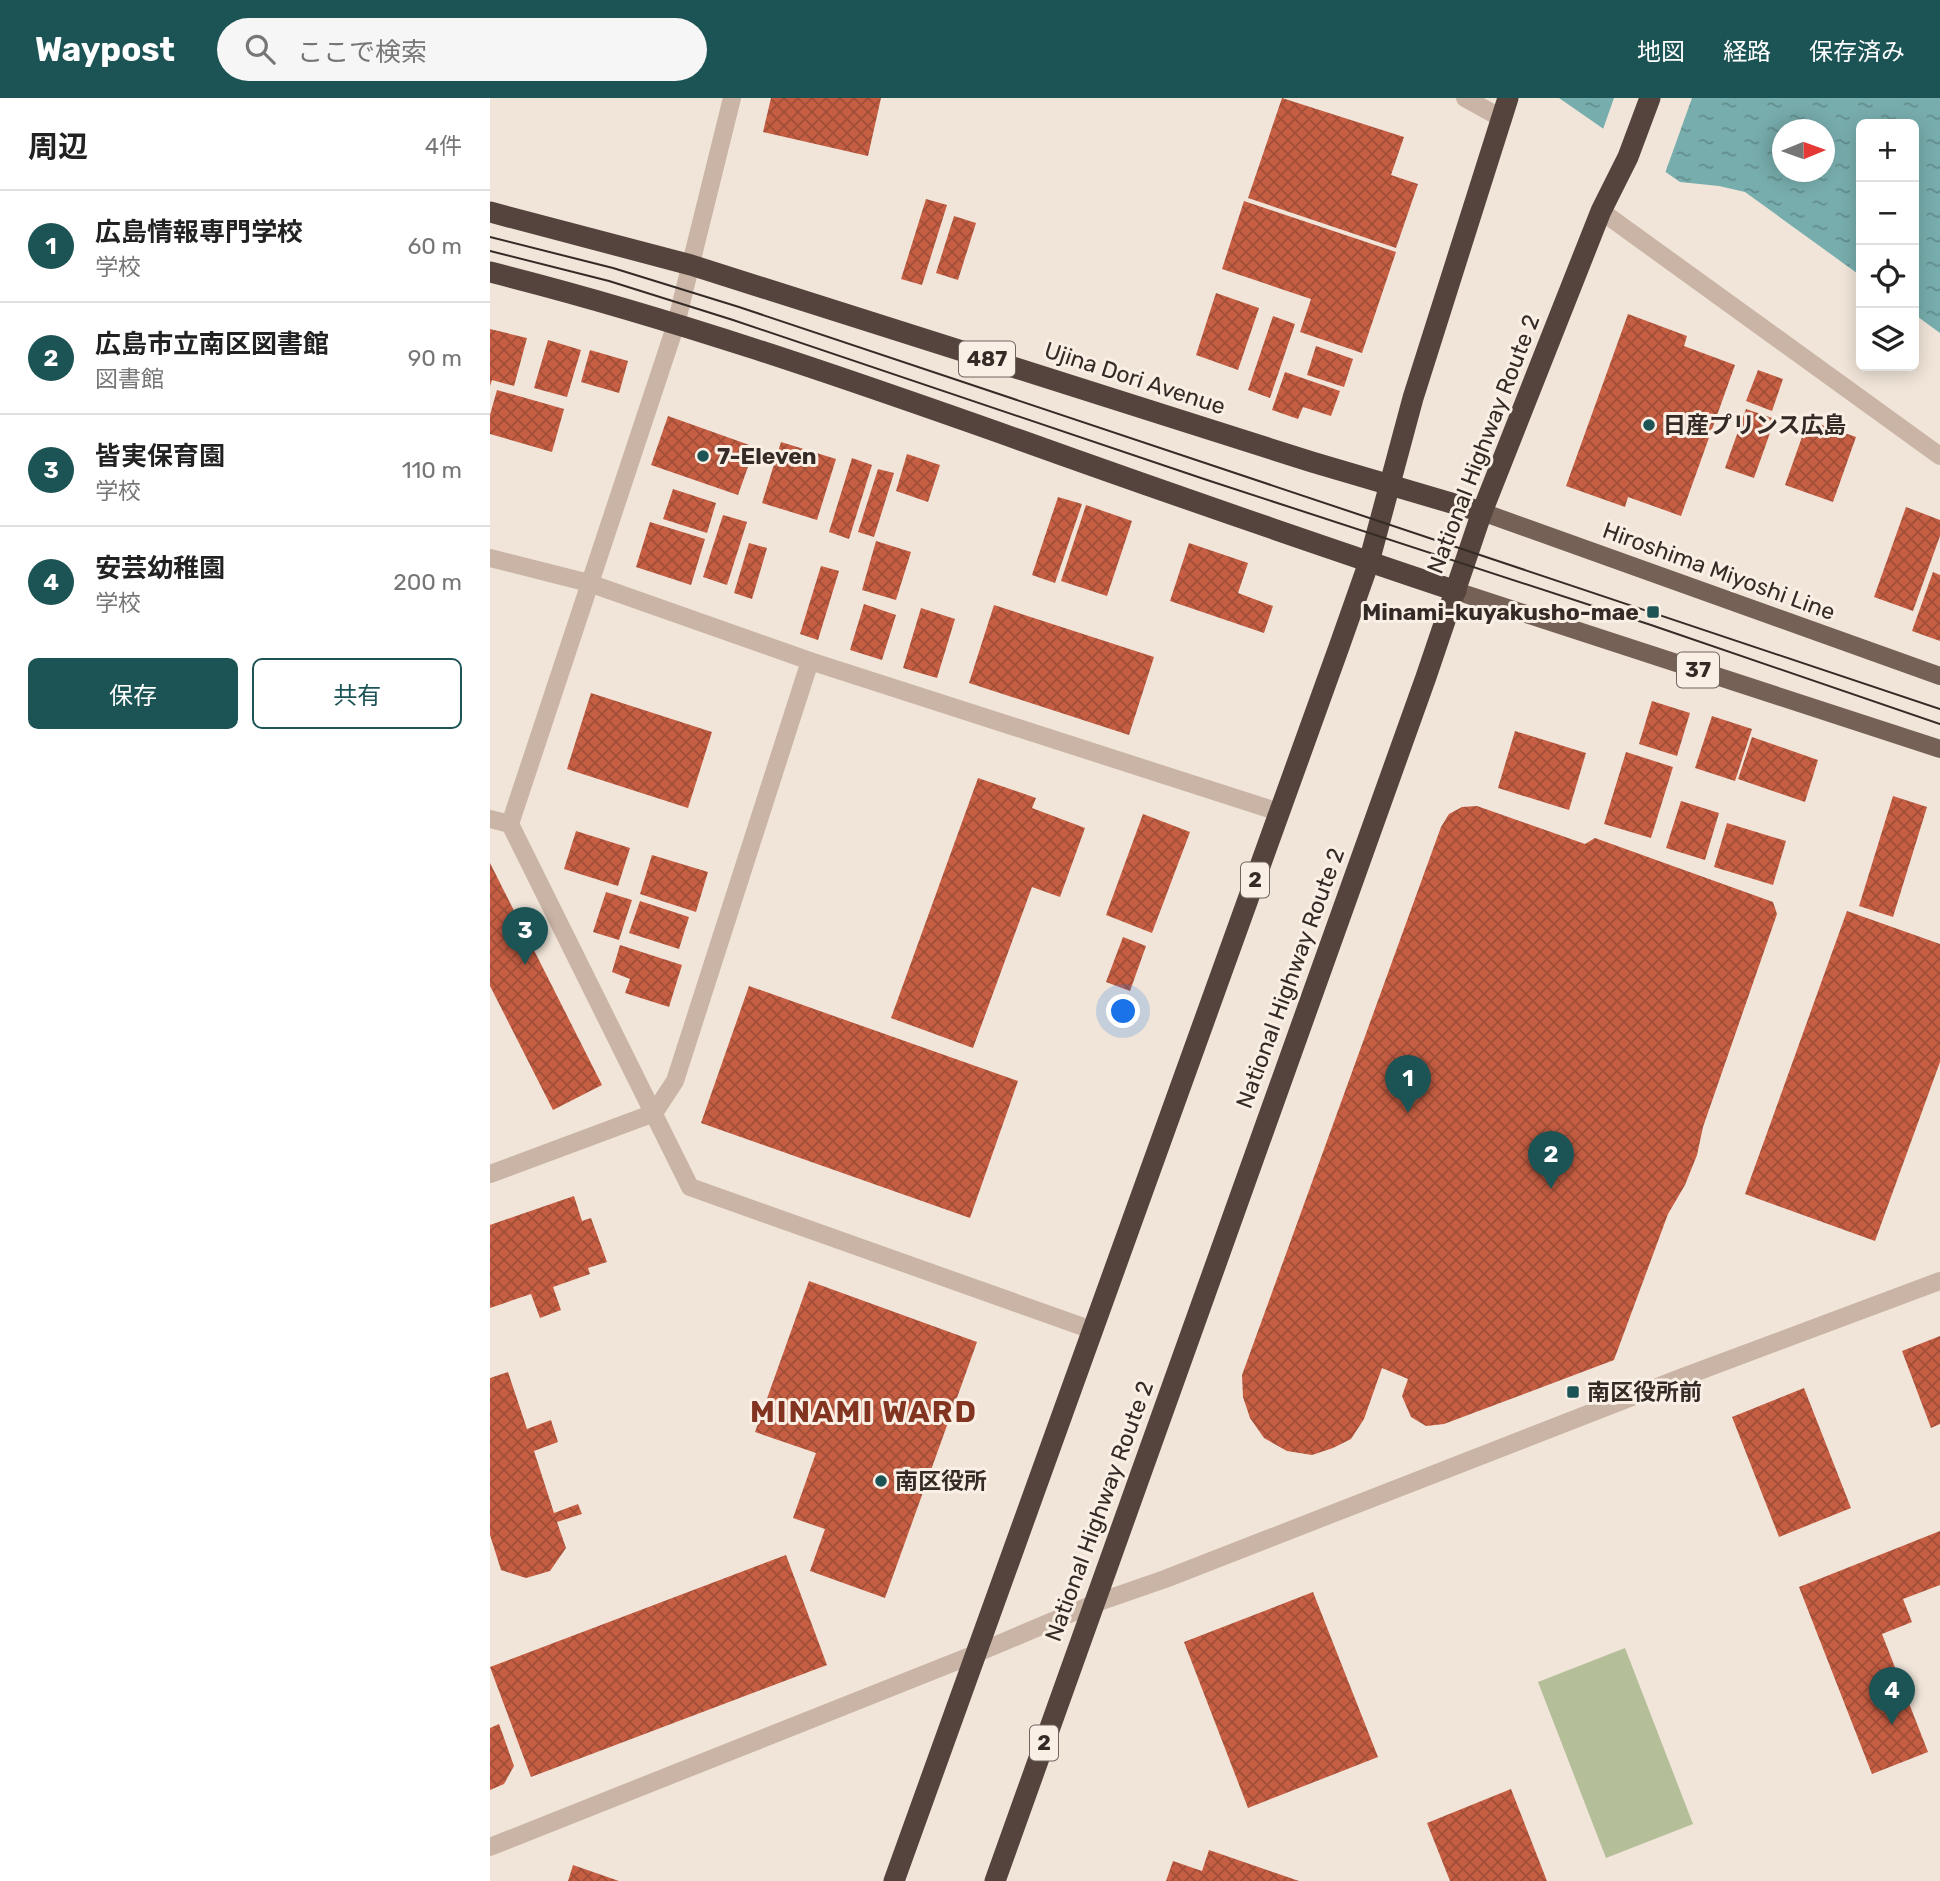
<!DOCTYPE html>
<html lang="ja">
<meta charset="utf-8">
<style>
:root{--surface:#fff;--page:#f6f6f6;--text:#222;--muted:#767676;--line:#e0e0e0;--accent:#1c5355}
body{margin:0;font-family:Rubik,"Noto Sans JP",sans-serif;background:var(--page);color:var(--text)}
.controls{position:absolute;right:21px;top:21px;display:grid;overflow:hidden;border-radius:10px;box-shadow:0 4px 18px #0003}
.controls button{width:63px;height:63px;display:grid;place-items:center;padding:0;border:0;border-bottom:2px solid var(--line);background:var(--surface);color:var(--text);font:35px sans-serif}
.compass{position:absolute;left:1282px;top:21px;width:63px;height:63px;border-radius:50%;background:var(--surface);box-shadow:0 4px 18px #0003;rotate:89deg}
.you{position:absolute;left:634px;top:914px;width:24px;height:24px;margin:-18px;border:5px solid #fff;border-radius:50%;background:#1a73e8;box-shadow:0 0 0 10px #1a73e833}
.badge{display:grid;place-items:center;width:46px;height:46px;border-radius:50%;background:var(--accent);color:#fff;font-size:23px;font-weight:700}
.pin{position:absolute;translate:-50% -58px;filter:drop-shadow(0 2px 4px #0008)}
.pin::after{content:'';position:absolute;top:37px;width:24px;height:21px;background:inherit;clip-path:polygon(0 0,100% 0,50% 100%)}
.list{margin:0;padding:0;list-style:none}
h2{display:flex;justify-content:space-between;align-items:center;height:91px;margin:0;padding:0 28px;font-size:30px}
h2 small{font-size:23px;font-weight:400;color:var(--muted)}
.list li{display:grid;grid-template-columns:46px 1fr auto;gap:21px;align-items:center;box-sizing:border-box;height:112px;padding:0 28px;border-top:2px solid var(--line)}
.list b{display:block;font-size:26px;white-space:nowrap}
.list p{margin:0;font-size:23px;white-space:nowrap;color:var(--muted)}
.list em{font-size:23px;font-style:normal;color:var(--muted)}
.actions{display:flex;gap:14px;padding:21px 28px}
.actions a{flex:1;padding:16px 0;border:2px solid var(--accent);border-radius:10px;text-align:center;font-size:24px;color:var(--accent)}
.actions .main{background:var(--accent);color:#fff}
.icon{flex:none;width:38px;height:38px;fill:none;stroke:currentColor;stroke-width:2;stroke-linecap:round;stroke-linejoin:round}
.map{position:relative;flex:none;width:1450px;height:1783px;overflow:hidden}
header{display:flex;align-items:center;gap:42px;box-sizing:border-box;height:98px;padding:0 35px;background:var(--accent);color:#fff}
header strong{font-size:33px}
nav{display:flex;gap:38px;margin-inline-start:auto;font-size:24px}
.search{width:490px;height:63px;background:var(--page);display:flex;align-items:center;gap:18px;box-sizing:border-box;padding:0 24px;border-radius:38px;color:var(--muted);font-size:26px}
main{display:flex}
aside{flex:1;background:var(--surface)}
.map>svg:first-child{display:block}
.garden{fill:#b4bf99}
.water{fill:url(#water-ripples);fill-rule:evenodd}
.pier{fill:#f1e5d9}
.building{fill:url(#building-cross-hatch)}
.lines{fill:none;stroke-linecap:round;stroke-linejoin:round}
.minor{stroke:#c9b4a5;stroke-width:18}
.major{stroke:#766157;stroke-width:18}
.highway{stroke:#55443d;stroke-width:21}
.tram{stroke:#342a26;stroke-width:2}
.poi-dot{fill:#1c5355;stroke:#f9efe5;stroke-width:2.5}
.labels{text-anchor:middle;stroke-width:6;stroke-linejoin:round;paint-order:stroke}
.shield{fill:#f9efe5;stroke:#6f655f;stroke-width:2}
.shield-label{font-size:21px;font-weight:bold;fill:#342a26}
.street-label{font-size:23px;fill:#342a26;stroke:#f9efe5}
.poi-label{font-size:23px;font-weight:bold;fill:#342a26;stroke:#f9efe5;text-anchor:start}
.district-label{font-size:30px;font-weight:bold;letter-spacing:2px;fill:#823420;stroke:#f9efe5}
</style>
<header>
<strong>Waypost</strong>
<div class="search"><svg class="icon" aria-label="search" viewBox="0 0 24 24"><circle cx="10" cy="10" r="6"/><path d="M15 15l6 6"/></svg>ここで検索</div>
<nav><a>地図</a><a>経路</a><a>保存済み</a></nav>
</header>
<main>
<aside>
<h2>周辺<small>4件</small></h2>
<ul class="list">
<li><span class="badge">1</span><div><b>広島情報専門学校</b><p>学校</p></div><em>60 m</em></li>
<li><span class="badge">2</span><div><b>広島市立南区図書館</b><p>図書館</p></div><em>90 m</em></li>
<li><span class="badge">3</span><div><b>皆実保育園</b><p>学校</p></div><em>110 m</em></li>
<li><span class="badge">4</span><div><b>安芸幼稚園</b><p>学校</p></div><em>200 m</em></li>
</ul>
<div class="actions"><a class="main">保存</a><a>共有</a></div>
</aside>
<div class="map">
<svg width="1450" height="1783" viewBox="0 0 1450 1783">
<defs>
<pattern id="water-ripples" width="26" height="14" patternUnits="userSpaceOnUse" patternTransform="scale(1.75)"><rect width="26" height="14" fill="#78adad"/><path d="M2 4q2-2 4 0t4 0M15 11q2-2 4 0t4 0" fill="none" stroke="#638d8d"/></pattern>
<pattern id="building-cross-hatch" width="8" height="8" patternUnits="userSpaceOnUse" patternTransform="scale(1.75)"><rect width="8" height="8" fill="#c55e43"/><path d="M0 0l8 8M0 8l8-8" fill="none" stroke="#a14e38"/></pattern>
</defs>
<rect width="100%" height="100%" fill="#f1e5d9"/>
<path class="garden" d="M 1135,1550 L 1203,1726 L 1116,1760 L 1048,1584 Z"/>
<path class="water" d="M 1069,0 L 1450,0 L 1450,235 L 1424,216 L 1424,26 L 1371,26 L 1371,178 L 1255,94 L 1229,88 L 1190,84 ZM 1293,32 L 1335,32 L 1335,74 L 1293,74 Z"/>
<path class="pier" d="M 1124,0 L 1202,0 L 1174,78 L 1112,34 Z"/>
<g class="building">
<path d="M 281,0 L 391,0 L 378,58 L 273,34 Z"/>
<path d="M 792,0 L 914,39 L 901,77 L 928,86 L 906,150 L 758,100 Z"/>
<path d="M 436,101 L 457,107 L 432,187 L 411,181 Z"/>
<path d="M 754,103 L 906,154 L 872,255 L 810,234 L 821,201 L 732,171 Z"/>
<path d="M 464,118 L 486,125 L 468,182 L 446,175 Z"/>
<path d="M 726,195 L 769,210 L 748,272 L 706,257 Z"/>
<path d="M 1138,216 L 1197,238 L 1194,248 L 1245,267 L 1191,418 L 1138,399 L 1135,409 L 1076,388 Z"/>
<path d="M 783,218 L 805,226 L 780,300 L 758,292 Z"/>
<path d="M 0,231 L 37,240 L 24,288 L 2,282 L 0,288 Z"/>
<path d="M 58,242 L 91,252 L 77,299 L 44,290 Z"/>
<path d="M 826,248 L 863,261 L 854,289 L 817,277 Z"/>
<path d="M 100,252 L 138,263 L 129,295 L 91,284 Z"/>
<path d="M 1268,272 L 1293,281 L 1282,313 L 1256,303 Z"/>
<path d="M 795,274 L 850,293 L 841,318 L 813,309 L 808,321 L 782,312 Z"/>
<path d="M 7,292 L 74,311 L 62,354 L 0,336 L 0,317 Z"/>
<path d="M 1256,311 L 1285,321 L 1264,380 L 1235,370 Z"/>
<path d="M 178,318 L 265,349 L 248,397 L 161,367 Z"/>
<path d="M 1318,322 L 1366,339 L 1343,404 L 1295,387 Z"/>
<path d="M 291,344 L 346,361 L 327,422 L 272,405 Z"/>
<path d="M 417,356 L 450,367 L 438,404 L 406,393 Z"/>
<path d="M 362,360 L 382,367 L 359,441 L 339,434 Z"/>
<path d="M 388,371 L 404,375 L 384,439 L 368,434 Z"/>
<path d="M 183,391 L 226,405 L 217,435 L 173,421 Z"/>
<path d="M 568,399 L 592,406 L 565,485 L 542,477 Z"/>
<path d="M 596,407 L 642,423 L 617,498 L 571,483 Z"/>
<path d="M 1416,409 L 1450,422 L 1450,438 L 1423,513 L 1384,499 Z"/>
<path d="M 233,417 L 257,424 L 237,487 L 213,479 Z"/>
<path d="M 160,424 L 215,441 L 201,487 L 146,469 Z"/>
<path d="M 386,443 L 421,454 L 406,502 L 372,492 Z"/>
<path d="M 259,445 L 277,450 L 262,501 L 244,495 Z"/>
<path d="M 699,445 L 758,465 L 748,495 L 783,508 L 774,535 L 680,503 Z"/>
<path d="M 331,468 L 349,473 L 328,542 L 310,536 Z"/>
<path d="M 1443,474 L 1450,477 L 1450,543 L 1422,533 Z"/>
<path d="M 374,506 L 406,517 L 392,562 L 360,552 Z"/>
<path d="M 504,507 L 664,559 L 639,637 L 479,585 Z"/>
<path d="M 431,510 L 465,521 L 447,580 L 413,570 Z"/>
<path d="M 101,595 L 222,634 L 198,710 L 77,671 Z"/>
<path d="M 1162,603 L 1200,615 L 1187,658 L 1149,646 Z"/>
<path d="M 1222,618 L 1262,631 L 1245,683 L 1205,670 Z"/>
<path d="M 1025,633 L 1096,655 L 1079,712 L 1008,690 Z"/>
<path d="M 1262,639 L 1328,662 L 1315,704 L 1248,681 Z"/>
<path d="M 1136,654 L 1183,669 L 1161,740 L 1114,726 Z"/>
<path d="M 488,680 L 546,700 L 542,710 L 595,730 L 570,799 L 542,789 L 483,950 L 401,920 Z"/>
<path d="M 1403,698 L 1437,709 L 1403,819 L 1369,808 Z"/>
<path d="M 1191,703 L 1229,715 L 1215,762 L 1176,750 Z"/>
<path d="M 987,708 L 1095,746 L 1105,740 L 1283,804 L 1287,816 L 1213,1029 L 1207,1057 L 1195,1087 L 1178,1116 L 1124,1262 L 954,1326 L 936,1328 L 921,1319 L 912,1298 L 918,1281 L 892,1270 L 874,1321 L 861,1341 L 843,1350 L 822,1357 L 797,1353 L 774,1340 L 760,1320 L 753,1299 L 752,1277 L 951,729 L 959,716 L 972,709 Z"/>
<path d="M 653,716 L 700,734 L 662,835 L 616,817 Z"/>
<path d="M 1237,725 L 1296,743 L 1283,787 L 1224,769 Z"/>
<path d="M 86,733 L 140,750 L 128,788 L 74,771 Z"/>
<path d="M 162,757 L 218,774 L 206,814 L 150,796 Z"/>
<path d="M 0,765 L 112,987 L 63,1012 L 0,888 Z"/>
<path d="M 116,794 L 142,802 L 129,842 L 103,834 Z"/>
<path d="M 150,803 L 199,819 L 189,851 L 139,835 Z"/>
<path d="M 1357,813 L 1450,846 L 1450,964 L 1385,1143 L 1255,1096 Z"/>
<path d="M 633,839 L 656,848 L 640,893 L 616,884 Z"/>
<path d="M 130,847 L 192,867 L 179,909 L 135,895 L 140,881 L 122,874 Z"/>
<path d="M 259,888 L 528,983 L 480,1120 L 211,1025 Z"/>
<path d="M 84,1098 L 92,1123 L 101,1120 L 117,1164 L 98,1170 L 100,1176 L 63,1189 L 71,1212 L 50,1220 L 41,1196 L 0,1210 L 0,1127 Z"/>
<path d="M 319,1183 L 487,1244 L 395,1500 L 320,1473 L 335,1431 L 303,1420 L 326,1355 L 265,1334 Z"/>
<path d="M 1450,1238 L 1450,1326 L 1441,1330 L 1412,1253 Z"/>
<path d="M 18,1274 L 37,1331 L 61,1322 L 68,1344 L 44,1353 L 64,1415 L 88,1406 L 92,1416 L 67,1424 L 76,1450 L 60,1473 L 36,1480 L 11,1472 L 0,1437 L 0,1280 Z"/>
<path d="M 1314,1290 L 1361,1410 L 1289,1439 L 1242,1319 Z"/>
<path d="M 1450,1433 L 1450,1487 L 1413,1501 L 1422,1524 L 1392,1536 L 1438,1654 L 1382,1676 L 1309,1489 Z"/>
<path d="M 296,1457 L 337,1567 L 41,1679 L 0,1569 Z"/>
<path d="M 823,1494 L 888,1659 L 758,1710 L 694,1544 Z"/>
<path d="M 9,1626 L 24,1668 L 14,1686 L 0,1692 L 0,1630 Z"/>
<path d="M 1021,1691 L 1057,1783 L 960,1783 L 937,1725 Z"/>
<path d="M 719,1752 L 809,1783 L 676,1783 L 683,1763 L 712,1773 Z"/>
<path d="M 83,1767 L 129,1783 L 78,1783 Z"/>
</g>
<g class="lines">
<g class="minor">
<path d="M 975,0 L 1013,21"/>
<path d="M 1111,113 L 1450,358"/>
<path d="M 0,460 L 99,485 L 320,563 L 789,714"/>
<path d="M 0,721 L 20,726 L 200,1089 L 602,1232"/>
<path d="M 20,726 L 186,226 L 242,0"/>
<path d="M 0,1076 L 164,1015 L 185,983 L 320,563"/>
<path d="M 0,1749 L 485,1556 L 603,1506 L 675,1481 L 1193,1279 L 1450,1183"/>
</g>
<g class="major">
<path d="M 992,414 L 1450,578"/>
<path d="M 966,493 L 1450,651"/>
</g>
<g class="highway">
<path d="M 0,114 L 201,167 L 822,364 L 992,414"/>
<path d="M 0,174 C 180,219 355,280 530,342 C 675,394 820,444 966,493"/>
<path d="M 404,1783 L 849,549 L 879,464 L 923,300 L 1018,0"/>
<path d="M 505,1783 L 936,579 L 992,414 L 1111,113 L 1138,59 L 1160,0"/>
</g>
<g class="tram">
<path d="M 0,139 L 123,170 L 249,209 L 1450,611"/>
<path d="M 0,153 L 119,183 L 243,222 L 717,382 L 1161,527 L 1450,626"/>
</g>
</g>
<g class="poi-dot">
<circle cx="1159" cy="327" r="7"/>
<circle cx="213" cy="358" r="7"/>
<rect x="1156" y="507" width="14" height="14" rx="3.5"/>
<rect x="1076" y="1287" width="14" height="14" rx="3.5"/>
<circle cx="391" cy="1383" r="7"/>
</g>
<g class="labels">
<g class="shield">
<rect x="469" y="243.5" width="56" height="35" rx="5"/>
<rect x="1187" y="554.5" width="42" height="35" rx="5"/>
<rect x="751" y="764.5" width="28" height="35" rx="5"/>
<rect x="540" y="1627.5" width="28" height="35" rx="5"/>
</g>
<g class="shield-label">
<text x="497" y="268">487</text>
<text x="1208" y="579">37</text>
<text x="765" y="789">2</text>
<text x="554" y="1652">2</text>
</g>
<g class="street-label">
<text transform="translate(645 280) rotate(18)" y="8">Ujina Dori Avenue</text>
<text transform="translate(993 346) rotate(-69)" y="8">National Highway Route 2</text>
<text transform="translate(1229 473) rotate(20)" y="8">Hiroshima Miyoshi Line</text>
<text transform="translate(800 880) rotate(-70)" y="8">National Highway Route 2</text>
<text transform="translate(609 1413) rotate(-70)" y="8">National Highway Route 2</text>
</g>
<g class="poi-label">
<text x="1173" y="335">日産プリンス広島</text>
<text x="227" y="366">7-Eleven</text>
<text x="1149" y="522" text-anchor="end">Minami-kuyakusho-mae</text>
<text x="1097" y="1302">南区役所前</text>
<text x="405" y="1391">南区役所</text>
</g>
<g class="district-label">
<text x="374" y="1324">MINAMI WARD</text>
</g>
</g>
</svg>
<div class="controls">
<button>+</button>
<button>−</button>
<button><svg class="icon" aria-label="locate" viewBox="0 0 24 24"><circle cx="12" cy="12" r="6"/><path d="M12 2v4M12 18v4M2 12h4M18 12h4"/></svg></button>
<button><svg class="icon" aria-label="layers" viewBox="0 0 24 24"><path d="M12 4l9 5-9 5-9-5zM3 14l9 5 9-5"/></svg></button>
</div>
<svg class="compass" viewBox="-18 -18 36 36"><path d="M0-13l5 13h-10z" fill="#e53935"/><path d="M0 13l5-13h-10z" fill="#767676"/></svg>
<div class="you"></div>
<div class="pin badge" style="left:918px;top:1015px">1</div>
<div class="pin badge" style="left:1061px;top:1091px">2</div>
<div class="pin badge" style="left:35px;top:867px">3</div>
<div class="pin badge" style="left:1402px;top:1627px">4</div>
</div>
</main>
